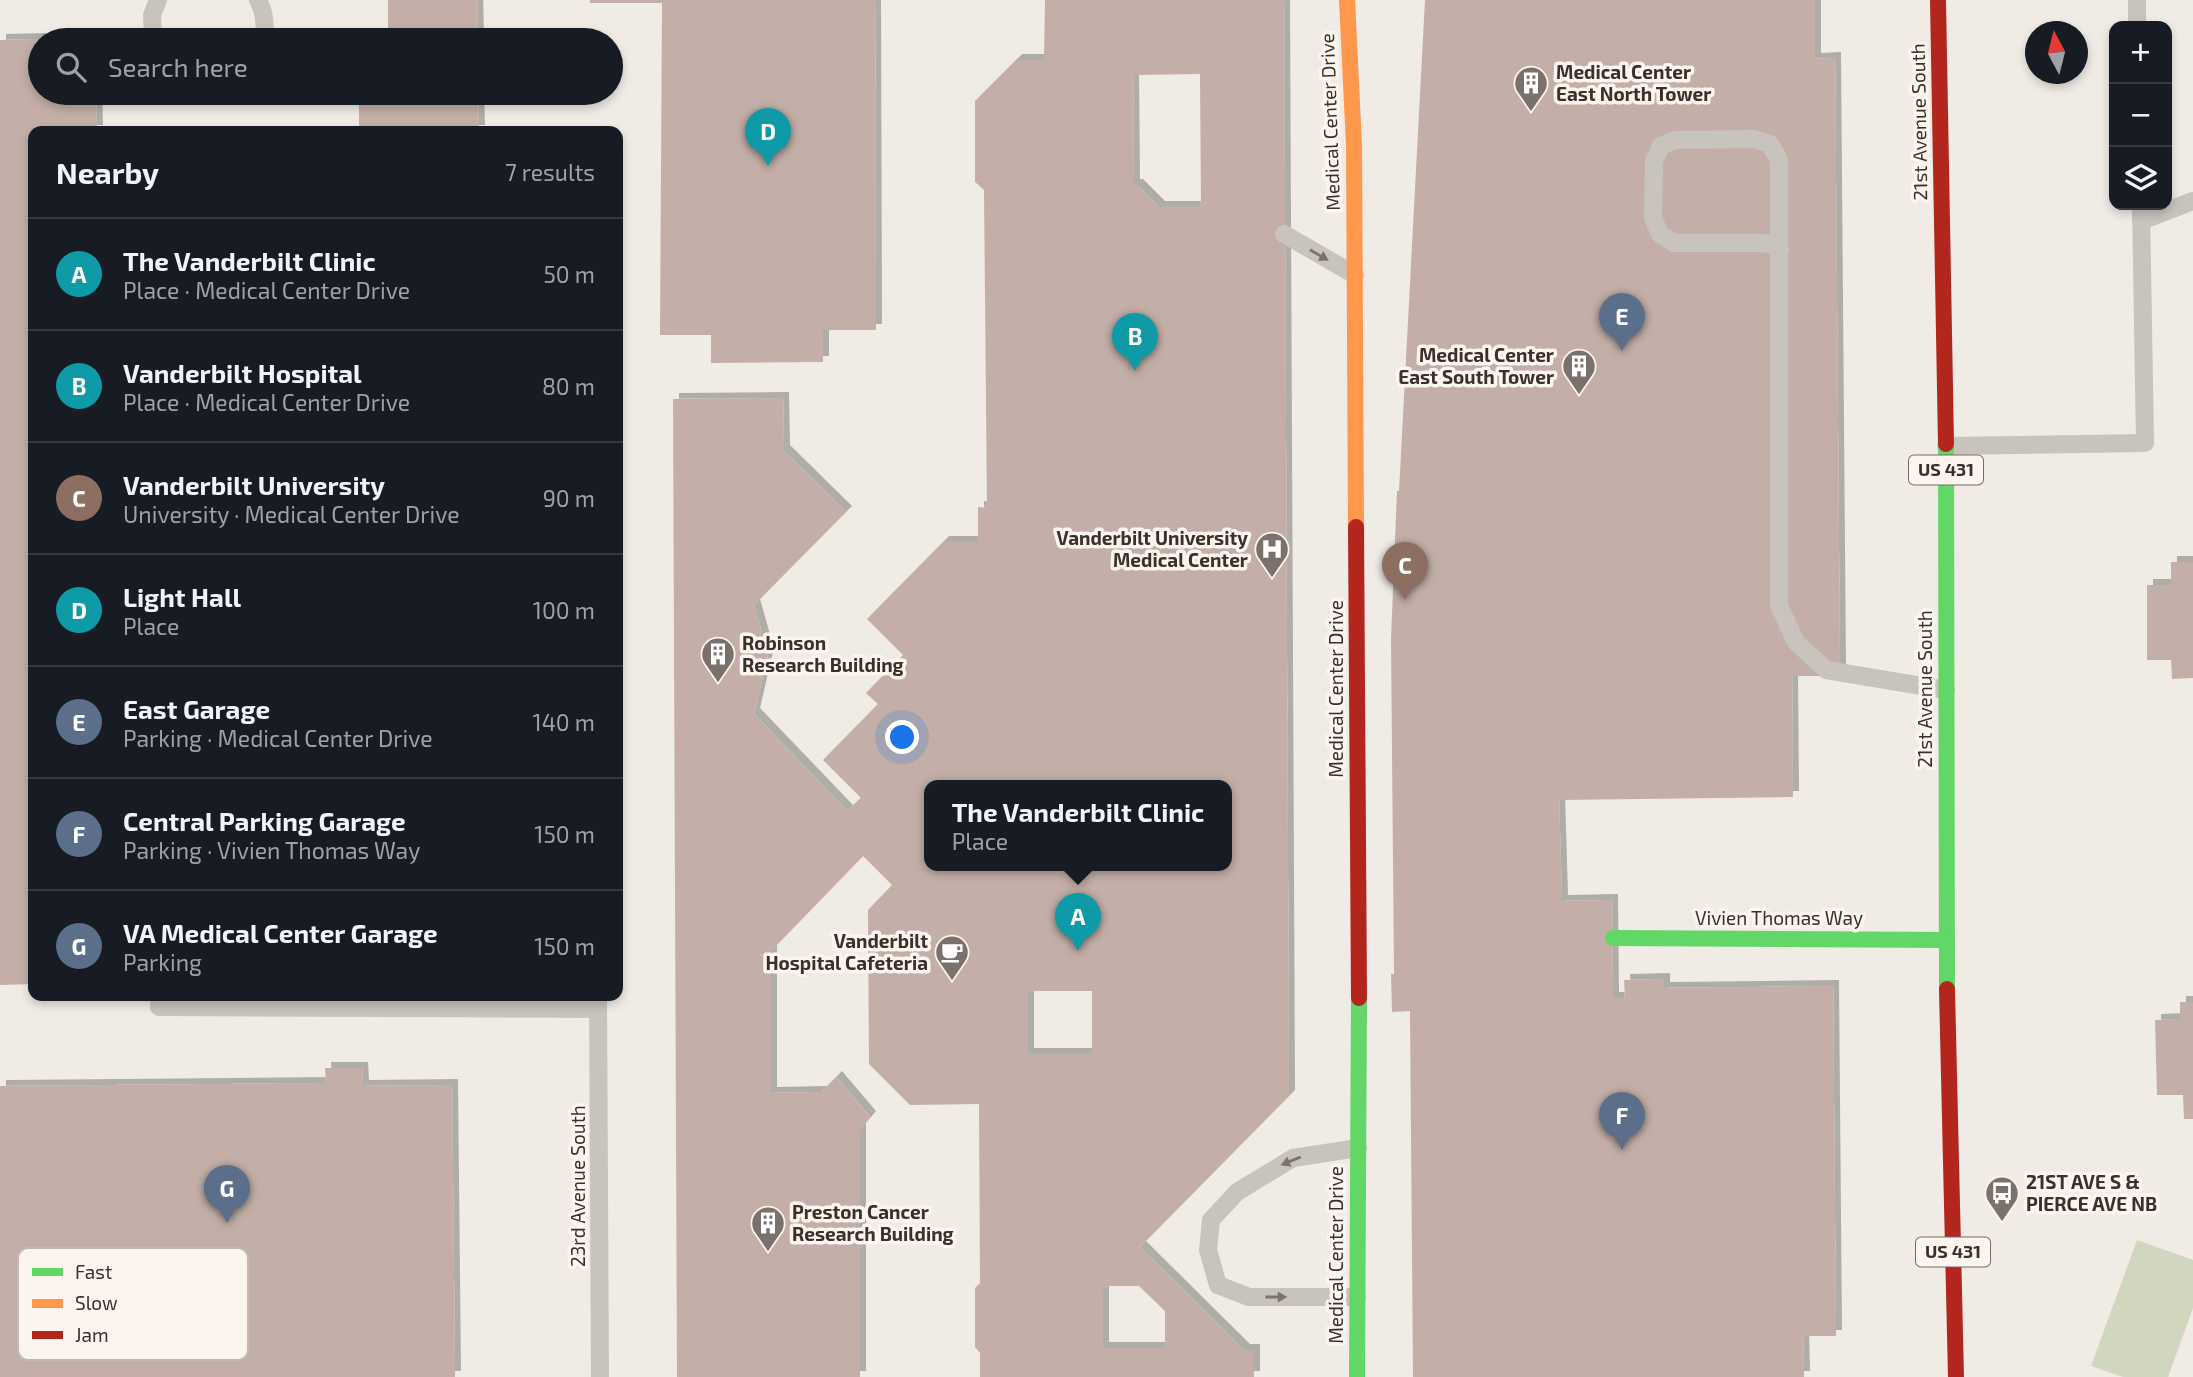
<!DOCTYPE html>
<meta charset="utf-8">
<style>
:root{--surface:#171b24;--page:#242831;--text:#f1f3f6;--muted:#9ea1a6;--line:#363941;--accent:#7a716c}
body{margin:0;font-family:"Exo 2",sans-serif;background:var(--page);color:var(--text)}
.controls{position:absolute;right:21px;top:21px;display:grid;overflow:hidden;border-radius:14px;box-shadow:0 4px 10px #0003}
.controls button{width:63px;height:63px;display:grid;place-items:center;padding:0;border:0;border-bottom:2px solid var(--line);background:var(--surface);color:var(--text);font:35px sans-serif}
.compass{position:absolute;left:2025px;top:21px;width:63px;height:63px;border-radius:50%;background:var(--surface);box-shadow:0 4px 10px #0003;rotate:353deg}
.you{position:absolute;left:903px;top:738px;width:24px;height:24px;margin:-18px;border:5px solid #fff;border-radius:50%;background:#1a73e8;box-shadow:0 0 0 10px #1a73e833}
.badge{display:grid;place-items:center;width:46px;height:46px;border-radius:50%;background:var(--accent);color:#fff;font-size:23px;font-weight:700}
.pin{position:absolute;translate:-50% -58px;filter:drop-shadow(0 2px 4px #0008)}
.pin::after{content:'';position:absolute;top:37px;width:24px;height:21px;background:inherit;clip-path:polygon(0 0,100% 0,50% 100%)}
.popup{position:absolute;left:924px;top:780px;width:308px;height:91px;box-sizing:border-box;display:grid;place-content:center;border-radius:14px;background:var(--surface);filter:drop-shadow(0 2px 5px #0005);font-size:23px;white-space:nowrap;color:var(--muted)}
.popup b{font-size:26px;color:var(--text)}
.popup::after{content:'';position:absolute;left:50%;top:100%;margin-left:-14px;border:14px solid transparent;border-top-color:var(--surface)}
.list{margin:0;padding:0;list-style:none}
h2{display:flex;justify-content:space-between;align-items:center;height:91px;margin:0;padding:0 28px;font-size:30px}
h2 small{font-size:23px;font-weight:400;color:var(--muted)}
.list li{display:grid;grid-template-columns:46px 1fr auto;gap:21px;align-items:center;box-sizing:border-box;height:112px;padding:0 28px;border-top:2px solid var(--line)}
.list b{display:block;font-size:26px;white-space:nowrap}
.list p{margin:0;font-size:23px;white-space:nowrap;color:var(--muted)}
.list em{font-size:23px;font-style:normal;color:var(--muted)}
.icon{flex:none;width:38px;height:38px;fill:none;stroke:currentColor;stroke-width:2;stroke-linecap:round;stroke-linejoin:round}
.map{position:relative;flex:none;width:2193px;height:1377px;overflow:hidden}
.search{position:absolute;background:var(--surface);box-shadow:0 4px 10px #0003;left:28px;top:28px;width:595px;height:77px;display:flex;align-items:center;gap:18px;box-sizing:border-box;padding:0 24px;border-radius:38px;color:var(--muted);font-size:26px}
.panel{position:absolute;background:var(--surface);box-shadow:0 4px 10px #0003;left:28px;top:126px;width:595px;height:875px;border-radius:14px}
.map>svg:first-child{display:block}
.garden{fill:#d1d6bf}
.building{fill:#c3afa7;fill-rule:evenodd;filter:url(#shadow)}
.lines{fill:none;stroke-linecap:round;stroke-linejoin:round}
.lane{stroke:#c9c3be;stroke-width:18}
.fast{stroke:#63d668;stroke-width:16}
.slow{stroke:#ff974d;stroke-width:16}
.jam{stroke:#b3261e;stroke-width:16}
.oneway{fill:#7b726d}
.labels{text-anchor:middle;stroke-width:7;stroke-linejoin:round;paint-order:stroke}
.shield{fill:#fbf5ee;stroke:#756b66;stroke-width:2}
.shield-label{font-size:18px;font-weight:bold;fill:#3b302b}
.poi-label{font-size:19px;font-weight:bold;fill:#3b302b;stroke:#fbf5ee;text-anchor:start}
.street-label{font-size:19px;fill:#3b302b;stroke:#fbf5ee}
.key{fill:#fbf5ee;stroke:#c1bab4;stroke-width:2}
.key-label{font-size:19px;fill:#3b302b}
</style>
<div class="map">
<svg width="2193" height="1377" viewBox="0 0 2193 1377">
<defs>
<filter id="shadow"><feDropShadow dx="6" dy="-6" stdDeviation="0" flood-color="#0004"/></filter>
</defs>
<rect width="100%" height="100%" fill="#f0ebe5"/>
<path class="garden" d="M 2137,1240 L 2193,1260 L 2193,1308 L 2168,1377 L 2123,1377 L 2091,1366 Z"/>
<g class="building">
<path d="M 388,0 L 477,0 L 478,40 L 388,40 Z"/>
<path d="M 590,0 L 875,0 L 876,330 L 823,330 L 823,362 L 711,363 L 711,335 L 660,335 L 662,3 L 590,3 Z"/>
<path d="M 1045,0 L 1284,0 L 1289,1096 L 1140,1247 L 1244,1350 L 1254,1350 L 1254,1377 L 980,1377 L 980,1353 L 975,1347 L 975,1288 L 980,1283 L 979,1104 L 910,1105 L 869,1064 L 868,910 L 892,885 L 863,856 L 771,951 L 771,1093 L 821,1092 L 836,1077 L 870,1117 L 860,1129 L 860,1377 L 677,1377 L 673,399 L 783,398 L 784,451 L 846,512 L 754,605 L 768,654 L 754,714 L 847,811 L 861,798 L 823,760 L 878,704 L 866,693 L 903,655 L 867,619 L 943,542 L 978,542 L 978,507 L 987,508 L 984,190 L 975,182 L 975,101 L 1016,60 L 1044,60 ZM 1200,74 L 1201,207 L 1159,207 L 1137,185 L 1134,185 L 1133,75 ZM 929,785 L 1227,785 L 1227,865 L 929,865 ZM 1028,991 L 1092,991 L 1092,1054 L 1028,1054 ZM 1107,1286 L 1139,1286 L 1165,1311 L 1165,1348 L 1103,1348 L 1103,1289 Z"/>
<path d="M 1425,0 L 1815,0 L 1815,59 L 1835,58 L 1840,676 L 1792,676 L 1793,797 L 1559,800 L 1562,901 L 1612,900 L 1613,998 L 1625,998 L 1624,980 L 1664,979 L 1664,988 L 1833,986 L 1836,1336 L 1803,1336 L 1804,1377 L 1413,1377 L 1410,1011 L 1392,1012 L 1391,974 L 1394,974 L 1391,639 L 1397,491 L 1399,491 Z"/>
<path d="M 40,39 L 40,93 L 96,93 L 97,131 L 33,131 L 33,984 L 0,985 L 0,40 Z"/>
<path d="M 359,93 L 478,93 L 479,131 L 359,131 Z"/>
<path d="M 2171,562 L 2193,562 L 2193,678 L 2172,679 L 2171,660 L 2147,660 L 2147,585 L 2171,585 Z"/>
<path d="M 44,996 L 105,996 L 106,999 L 44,1001 Z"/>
<path d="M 2180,1002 L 2193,1002 L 2193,1119 L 2184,1119 L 2183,1095 L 2157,1095 L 2155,1020 L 2180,1019 Z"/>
<path d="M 325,1068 L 362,1068 L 363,1086 L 452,1085 L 455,1377 L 0,1377 L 0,1086 L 326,1083 Z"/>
</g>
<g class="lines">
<g class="lane">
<path d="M 258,0 C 265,13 266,26 263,40"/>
<path d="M 2137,0 L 2137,26"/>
<path d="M 153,40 L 152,15 L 158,0"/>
<path d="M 2141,221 L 2193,201"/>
<path d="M 1284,234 L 1355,275"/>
<path d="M 1780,250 L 1770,244 L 1761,243 L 1674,243 L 1660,234 L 1653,218 L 1654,161 L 1661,146 L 1675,140 L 1754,139 L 1770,144 L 1779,160 L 1779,606 L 1796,642 L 1826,670 L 1946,690"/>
<path d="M 1946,446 L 2145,443 L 2141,205"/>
<path d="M 160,996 L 159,1007 L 598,1009"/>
<path d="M 598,996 L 600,1377"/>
<path d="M 1357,1297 L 1249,1297 L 1218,1285 L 1208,1250 L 1211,1220 L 1237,1192 L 1293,1158 L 1358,1148"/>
</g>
<g class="fast">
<path d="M 1946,444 L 1947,989"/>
<path d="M 1613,938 L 1946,940"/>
<path d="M 1357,1377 L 1359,998"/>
</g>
<path class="slow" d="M 1347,0 L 1354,145 L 1356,527"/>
<g class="jam">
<path d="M 1938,0 L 1946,444"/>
<path d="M 1356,527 L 1359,998"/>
<path d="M 1947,989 L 1956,1377"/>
</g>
</g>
<defs><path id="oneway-solid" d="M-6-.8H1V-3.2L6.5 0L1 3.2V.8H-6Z" transform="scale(1.75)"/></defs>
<g class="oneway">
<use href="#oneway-solid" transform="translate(1319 255) rotate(30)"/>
<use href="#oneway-solid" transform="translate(1291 1161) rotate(158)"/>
<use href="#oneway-solid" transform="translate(1276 1297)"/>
</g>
<defs>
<g id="building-pin" transform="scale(1.75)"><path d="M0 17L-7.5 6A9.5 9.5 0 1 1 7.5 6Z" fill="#7a716c" stroke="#fbf5ee"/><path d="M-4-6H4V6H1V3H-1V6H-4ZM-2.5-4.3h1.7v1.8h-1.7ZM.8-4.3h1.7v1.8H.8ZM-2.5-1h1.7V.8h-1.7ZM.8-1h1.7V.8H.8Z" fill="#fff"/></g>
<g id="hospital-pin" transform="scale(1.75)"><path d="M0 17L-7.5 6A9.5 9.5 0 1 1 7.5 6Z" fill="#7a716c" stroke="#fbf5ee"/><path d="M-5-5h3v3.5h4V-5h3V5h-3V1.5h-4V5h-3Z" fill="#fff"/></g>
<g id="cafe-pin" transform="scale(1.75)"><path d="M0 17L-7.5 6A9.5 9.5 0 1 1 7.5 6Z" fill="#7a716c" stroke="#fbf5ee"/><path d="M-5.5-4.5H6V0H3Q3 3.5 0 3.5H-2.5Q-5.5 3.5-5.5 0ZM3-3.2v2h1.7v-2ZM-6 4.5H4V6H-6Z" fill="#fff"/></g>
<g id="bus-pin" transform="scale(1.75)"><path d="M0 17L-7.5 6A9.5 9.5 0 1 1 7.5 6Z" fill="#7a716c" stroke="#fbf5ee"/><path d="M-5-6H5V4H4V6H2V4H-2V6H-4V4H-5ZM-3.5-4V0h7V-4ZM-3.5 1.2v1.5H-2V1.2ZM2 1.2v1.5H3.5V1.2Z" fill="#fff"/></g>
</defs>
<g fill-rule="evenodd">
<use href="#building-pin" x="1531" y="83"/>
<use href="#building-pin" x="1579" y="366"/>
<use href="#hospital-pin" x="1272" y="549"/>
<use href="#building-pin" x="718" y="654"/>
<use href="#cafe-pin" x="952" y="952"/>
<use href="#bus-pin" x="2002" y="1193"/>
<use href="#building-pin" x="768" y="1223"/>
</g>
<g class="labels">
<g class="shield">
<rect x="1909" y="455.5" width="74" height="29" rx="5"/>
<rect x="1916" y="1237.5" width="74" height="29" rx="5"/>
</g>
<g class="shield-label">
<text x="1946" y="476">US 431</text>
<text x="1953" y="1258">US 431</text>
</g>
<g class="poi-label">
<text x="1556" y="79">Medical Center<tspan x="1556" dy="22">East North Tower</tspan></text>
<text x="1554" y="362" text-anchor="end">Medical Center<tspan x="1554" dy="22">East South Tower</tspan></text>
<text x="1248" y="545" text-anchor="end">Vanderbilt University<tspan x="1248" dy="22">Medical Center</tspan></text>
<text x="742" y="650">Robinson<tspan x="742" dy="22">Research Building</tspan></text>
<text x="928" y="948" text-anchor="end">Vanderbilt<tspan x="928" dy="22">Hospital Cafeteria</tspan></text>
<text x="2026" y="1189">21ST AVE S &amp;<tspan x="2026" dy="22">PIERCE AVE NB</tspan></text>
<text x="792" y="1219">Preston Cancer<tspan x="792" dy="22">Research Building</tspan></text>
</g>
<g class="street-label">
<text transform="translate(1330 122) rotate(-92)" y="7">Medical Center Drive</text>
<text transform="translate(1919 122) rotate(-91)" y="7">21st Avenue South</text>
<text transform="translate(1336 689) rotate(-90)" y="7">Medical Center Drive</text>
<text transform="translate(1925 689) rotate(-90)" y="7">21st Avenue South</text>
<text x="1779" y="925">Vivien Thomas Way</text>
<text transform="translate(578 1186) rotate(-90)" y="7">23rd Avenue South</text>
<text transform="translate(1336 1255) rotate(-90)" y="7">Medical Center Drive</text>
</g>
</g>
<rect x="18" y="1248" width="230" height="112" rx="10" class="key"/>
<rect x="32" y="1268" width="31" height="8" fill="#63d668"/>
<rect x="32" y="1299" width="31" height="9" fill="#ff974d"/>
<rect x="32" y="1331" width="31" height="8" fill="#b3261e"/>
<g class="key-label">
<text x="75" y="1279">Fast</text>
<text x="75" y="1310">Slow</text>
<text x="75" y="1342">Jam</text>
</g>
</svg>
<div class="controls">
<button>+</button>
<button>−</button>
<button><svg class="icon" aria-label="layers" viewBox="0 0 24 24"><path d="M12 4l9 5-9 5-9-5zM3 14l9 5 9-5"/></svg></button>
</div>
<svg class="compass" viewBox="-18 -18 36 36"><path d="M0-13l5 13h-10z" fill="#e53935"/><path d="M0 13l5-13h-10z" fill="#9ea1a6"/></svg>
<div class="you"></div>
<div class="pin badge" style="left:1078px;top:951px;background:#0f9aa8">A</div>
<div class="popup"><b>The Vanderbilt Clinic</b>Place</div>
<div class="pin badge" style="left:1135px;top:371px;background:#0f9aa8">B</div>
<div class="pin badge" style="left:1405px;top:600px;background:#8d6e63">C</div>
<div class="pin badge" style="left:768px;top:166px;background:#0f9aa8">D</div>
<div class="pin badge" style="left:1622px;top:351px;background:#5c6f8a">E</div>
<div class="pin badge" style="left:1622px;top:1150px;background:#5c6f8a">F</div>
<div class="pin badge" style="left:227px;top:1223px;background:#5c6f8a">G</div>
<div class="search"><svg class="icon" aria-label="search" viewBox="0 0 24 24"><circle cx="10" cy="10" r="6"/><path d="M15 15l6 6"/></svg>Search here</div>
<section class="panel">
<h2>Nearby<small>7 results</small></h2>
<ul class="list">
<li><span class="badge" style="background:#0f9aa8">A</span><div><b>The Vanderbilt Clinic</b><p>Place · Medical Center Drive</p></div><em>50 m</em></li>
<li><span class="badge" style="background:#0f9aa8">B</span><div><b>Vanderbilt Hospital</b><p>Place · Medical Center Drive</p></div><em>80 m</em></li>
<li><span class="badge" style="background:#8d6e63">C</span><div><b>Vanderbilt University</b><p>University · Medical Center Drive</p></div><em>90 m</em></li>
<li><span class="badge" style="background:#0f9aa8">D</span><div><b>Light Hall</b><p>Place</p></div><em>100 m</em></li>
<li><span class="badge" style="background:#5c6f8a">E</span><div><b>East Garage</b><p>Parking · Medical Center Drive</p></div><em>140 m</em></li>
<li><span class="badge" style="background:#5c6f8a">F</span><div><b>Central Parking Garage</b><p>Parking · Vivien Thomas Way</p></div><em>150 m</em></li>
<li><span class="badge" style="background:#5c6f8a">G</span><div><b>VA Medical Center Garage</b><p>Parking</p></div><em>150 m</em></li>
</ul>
</section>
</div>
